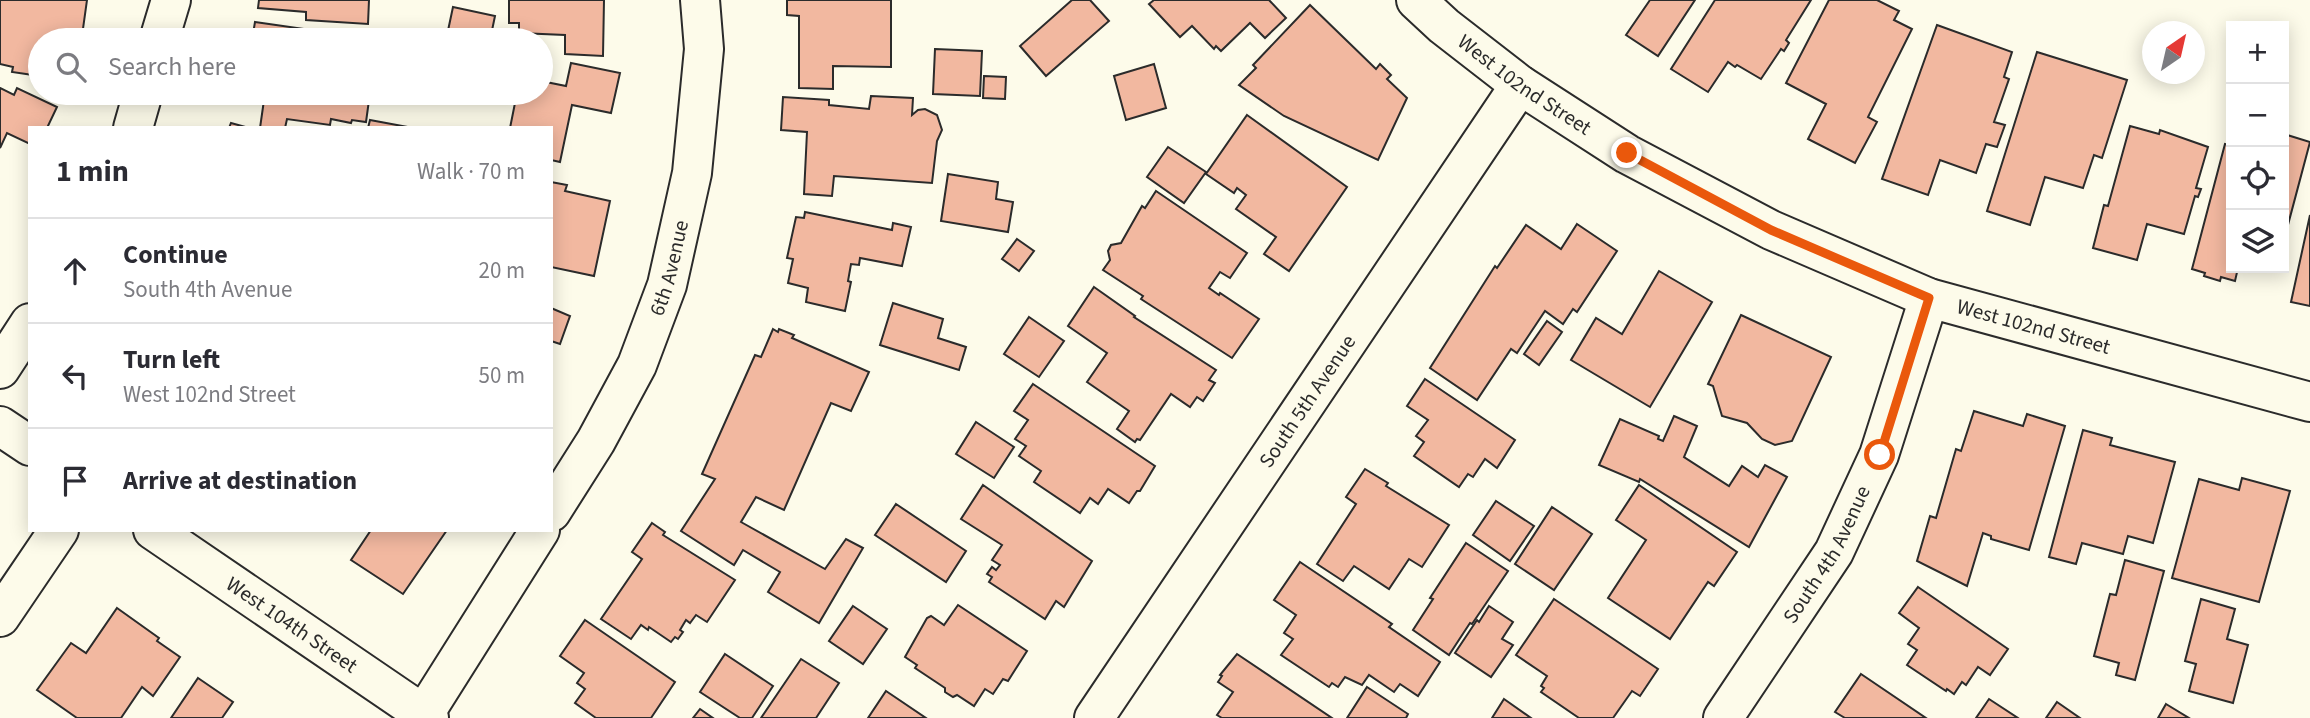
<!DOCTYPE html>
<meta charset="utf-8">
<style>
:root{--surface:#fff;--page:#f2f2f3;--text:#2b2b33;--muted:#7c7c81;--line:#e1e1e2}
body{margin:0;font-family:"Source Sans 3",sans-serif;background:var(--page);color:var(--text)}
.controls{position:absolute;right:21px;top:21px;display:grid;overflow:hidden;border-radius:0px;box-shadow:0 4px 18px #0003}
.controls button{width:63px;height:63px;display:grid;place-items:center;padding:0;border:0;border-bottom:2px solid var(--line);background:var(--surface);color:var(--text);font:35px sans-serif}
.compass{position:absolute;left:2142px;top:21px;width:63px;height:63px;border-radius:50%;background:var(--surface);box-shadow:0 4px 18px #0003;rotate:34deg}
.stop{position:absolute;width:21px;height:21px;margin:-16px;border:5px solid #ea580c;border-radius:50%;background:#fff}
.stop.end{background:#ea580c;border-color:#fff;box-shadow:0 2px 7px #0008}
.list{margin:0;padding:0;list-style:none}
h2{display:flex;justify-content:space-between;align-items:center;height:91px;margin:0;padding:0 28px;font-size:30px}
h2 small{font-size:23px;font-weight:400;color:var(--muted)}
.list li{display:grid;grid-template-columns:46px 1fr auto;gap:21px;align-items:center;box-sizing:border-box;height:105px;padding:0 28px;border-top:2px solid var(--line)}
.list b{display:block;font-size:26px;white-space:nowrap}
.list p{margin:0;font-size:23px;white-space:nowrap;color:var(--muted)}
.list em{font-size:23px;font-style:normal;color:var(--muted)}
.icon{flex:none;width:38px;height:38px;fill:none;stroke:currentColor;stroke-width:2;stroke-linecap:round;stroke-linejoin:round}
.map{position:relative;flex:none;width:2310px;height:718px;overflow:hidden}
.search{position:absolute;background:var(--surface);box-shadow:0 4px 18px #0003;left:28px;top:28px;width:525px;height:77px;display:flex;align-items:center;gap:18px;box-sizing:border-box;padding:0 24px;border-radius:38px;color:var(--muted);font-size:26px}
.panel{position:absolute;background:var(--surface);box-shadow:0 4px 18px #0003;left:28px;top:126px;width:525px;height:406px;border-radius:0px}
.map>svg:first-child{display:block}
.building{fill:#f2b8a0;stroke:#2b2b2b;stroke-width:2}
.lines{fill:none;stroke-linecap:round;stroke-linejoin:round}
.minor-casing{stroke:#2b2b2b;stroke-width:42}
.minor{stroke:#fdfbea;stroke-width:38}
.route{stroke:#ea580c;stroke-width:9}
.labels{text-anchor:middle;stroke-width:5;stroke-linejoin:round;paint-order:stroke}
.street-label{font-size:21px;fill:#2b2b2b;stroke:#fdfbea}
</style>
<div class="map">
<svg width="2310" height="718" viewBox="0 0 2310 718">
<rect width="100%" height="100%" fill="#fdfbea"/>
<g class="building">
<path d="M 0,0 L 87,0 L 82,36 L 64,34 L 63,40 L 40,40 L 40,76 L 12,72 L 13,67 L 0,64 Z"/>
<path d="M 259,0 L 369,0 L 368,24 L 306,20 L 306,12 L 258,8 Z"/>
<path d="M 509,0 L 604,0 L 603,56 L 565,54 L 565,35 L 519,33 L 519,23 L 509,23 Z"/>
<path d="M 787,0 L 891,0 L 891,67 L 833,66 L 833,89 L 799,88 L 799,16 L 787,15 Z"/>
<path d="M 1072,0 L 1090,0 L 1109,21 L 1046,76 L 1020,46 Z"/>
<path d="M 1154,0 L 1269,0 L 1286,18 L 1265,38 L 1250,23 L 1221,51 L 1216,46 L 1214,49 L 1192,26 L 1180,37 L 1149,4 Z"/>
<path d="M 1650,0 L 1695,0 L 1658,56 L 1626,35 Z"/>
<path d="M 1715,0 L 1811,0 L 1786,40 L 1789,43 L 1784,51 L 1781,49 L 1761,79 L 1737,65 L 1735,67 L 1728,62 L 1708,92 L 1671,69 Z"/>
<path d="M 1829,0 L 1877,0 L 1899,11 L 1894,20 L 1912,29 L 1868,117 L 1877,122 L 1855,163 L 1808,139 L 1826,104 L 1786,83 Z"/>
<path d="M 1310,5 L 1376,69 L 1380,64 L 1391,75 L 1387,79 L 1407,98 L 1378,160 L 1284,116 L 1239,85 L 1256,68 L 1253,65 Z"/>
<path d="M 453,7 L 495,16 L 490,40 L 446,40 Z"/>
<path d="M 255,22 L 367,38 L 366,40 L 252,40 Z"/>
<path d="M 1937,25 L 2012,52 L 2004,77 L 2009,79 L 1994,122 L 2005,125 L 1997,147 L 1986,144 L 1976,173 L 1940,160 L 1928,195 L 1882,179 Z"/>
<path d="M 935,49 L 982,51 L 980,96 L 933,94 Z"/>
<path d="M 2037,52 L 2127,80 L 2102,158 L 2094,155 L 2083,188 L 2045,177 L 2030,225 L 1987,211 Z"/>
<path d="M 571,63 L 620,73 L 611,113 L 572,105 L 560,162 L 551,160 L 551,128 L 510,128 L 517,93 L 541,93 L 541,81 L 566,86 Z"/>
<path d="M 1154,64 L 1166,108 L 1126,120 L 1114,76 Z"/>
<path d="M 984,76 L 1006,77 L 1005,99 L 983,98 Z"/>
<path d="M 0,88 L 14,95 L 17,88 L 57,107 L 47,128 L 30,128 L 30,144 L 7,133 L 0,148 Z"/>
<path d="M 265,93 L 370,93 L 366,122 L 352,120 L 351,123 L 331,119 L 330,125 L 287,119 L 285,128 L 260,128 Z"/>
<path d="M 871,96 L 913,98 L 912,115 L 918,110 L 925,109 L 937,115 L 942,130 L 937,141 L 932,183 L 834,176 L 832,196 L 804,194 L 807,132 L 781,130 L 783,97 L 829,100 L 829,105 L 869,109 Z"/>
<path d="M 1247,115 L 1347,187 L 1289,271 L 1264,254 L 1276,237 L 1236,209 L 1246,195 L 1237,188 L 1234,193 L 1206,174 Z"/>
<path d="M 370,120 L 413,128 L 368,128 Z"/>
<path d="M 231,123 L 249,128 L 229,128 Z"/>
<path d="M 2130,126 L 2159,134 L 2160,130 L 2208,147 L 2196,188 L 2201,189 L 2198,197 L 2195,196 L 2184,234 L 2147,224 L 2137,260 L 2093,248 L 2104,205 L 2108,206 Z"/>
<path d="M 2284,134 L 2310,142 L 2285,236 L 2284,236 Z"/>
<path d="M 2225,144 L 2231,145 L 2231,268 L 2238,268 L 2235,281 L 2221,277 L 2220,281 L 2204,276 L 2205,273 L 2192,269 Z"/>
<path d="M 1168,147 L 1206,172 L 1184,203 L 1147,177 Z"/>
<path d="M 948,174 L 998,182 L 996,199 L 1013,202 L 1008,232 L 941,221 Z"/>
<path d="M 551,182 L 567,185 L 565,191 L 610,201 L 594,276 L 551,267 Z"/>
<path d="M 1156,191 L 1247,253 L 1230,278 L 1220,272 L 1209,288 L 1219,295 L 1220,293 L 1259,319 L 1232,358 L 1141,299 L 1143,296 L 1103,270 L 1110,260 L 1108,251 L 1111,245 L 1121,243 L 1142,206 L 1145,208 Z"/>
<path d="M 805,212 L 892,230 L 893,223 L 911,227 L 902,266 L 860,258 L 859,265 L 851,264 L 848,281 L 851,282 L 845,311 L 806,302 L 808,288 L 788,283 L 793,259 L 787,258 L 796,217 L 804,218 Z"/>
<path d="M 2310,215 L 2310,306 L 2291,302 Z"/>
<path d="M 1577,224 L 1617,251 L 1577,312 L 1573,309 L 1563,324 L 1545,311 L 1517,353 L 1511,349 L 1477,400 L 1430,368 L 1495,266 L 1497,268 L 1526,225 L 1561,249 Z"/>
<path d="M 1017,239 L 1034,251 L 1019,271 L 1002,259 Z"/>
<path d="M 1659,271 L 1712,302 L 1650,407 L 1571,360 L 1596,318 L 1622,334 Z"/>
<path d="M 1094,287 L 1135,316 L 1134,317 L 1216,370 L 1209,380 L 1215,383 L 1203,401 L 1197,397 L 1190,407 L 1171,394 L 1140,440 L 1137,439 L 1135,442 L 1117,429 L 1129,411 L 1087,382 L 1107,353 L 1068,326 Z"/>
<path d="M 893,303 L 943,319 L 938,338 L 966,347 L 959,370 L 880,345 Z"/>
<path d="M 551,308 L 570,316 L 560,344 L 551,341 Z"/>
<path d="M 1741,315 L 1831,357 L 1792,441 L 1775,445 L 1762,439 L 1747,423 L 1722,416 L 1713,386 L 1708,384 Z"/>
<path d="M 1029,317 L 1064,341 L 1039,377 L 1004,354 Z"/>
<path d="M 1547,321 L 1562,332 L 1539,365 L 1524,354 Z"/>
<path d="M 773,329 L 778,332 L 779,329 L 794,335 L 792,338 L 869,372 L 851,411 L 831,403 L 784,510 L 756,497 L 741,522 L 825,569 L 846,539 L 863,548 L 819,623 L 768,592 L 780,572 L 743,550 L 734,565 L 681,531 L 715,479 L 702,474 L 755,355 L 761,357 Z"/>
<path d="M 1425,379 L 1515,440 L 1497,468 L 1485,459 L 1473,477 L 1468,474 L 1459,487 L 1414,456 L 1424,442 L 1416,436 L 1428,420 L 1407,406 Z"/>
<path d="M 1033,384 L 1155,466 L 1140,491 L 1137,491 L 1129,503 L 1108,489 L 1098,504 L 1090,498 L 1080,513 L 1034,482 L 1041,471 L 1019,456 L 1026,446 L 1015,439 L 1028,420 L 1014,411 Z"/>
<path d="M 1974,411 L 2023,426 L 2027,414 L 2065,426 L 2029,550 L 1991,539 L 1991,536 L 1983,533 L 1967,586 L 1917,561 L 1930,516 L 1936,518 L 1956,449 L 1961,451 Z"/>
<path d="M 1674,416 L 1697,426 L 1684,457 L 1729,486 L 1742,466 L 1758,477 L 1765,465 L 1787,477 L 1749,547 L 1640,479 L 1639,482 L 1599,465 L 1620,419 L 1659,436 L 1658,439 L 1663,441 Z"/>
<path d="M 976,422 L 1014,447 L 994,478 L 956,454 Z"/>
<path d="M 2083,430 L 2112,438 L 2110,445 L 2175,462 L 2153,543 L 2128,536 L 2123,554 L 2082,543 L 2076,564 L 2049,557 Z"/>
<path d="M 1365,469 L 1388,483 L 1386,486 L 1449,525 L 1422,567 L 1409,559 L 1389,589 L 1354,566 L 1343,581 L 1317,564 L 1356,504 L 1346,497 Z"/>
<path d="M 2242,478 L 2290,491 L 2259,602 L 2172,578 L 2199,479 L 2239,490 Z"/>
<path d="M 983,485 L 1092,561 L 1064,607 L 1056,601 L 1045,619 L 989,582 L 992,577 L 987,574 L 992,567 L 996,570 L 1000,565 L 992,560 L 1002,545 L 961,519 Z"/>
<path d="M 1639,485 L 1737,552 L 1714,586 L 1708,582 L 1670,639 L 1608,598 L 1646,540 L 1616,520 Z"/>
<path d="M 1496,501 L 1534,526 L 1510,561 L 1473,535 Z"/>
<path d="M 896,504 L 966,551 L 946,582 L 875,535 Z"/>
<path d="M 1552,507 L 1592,534 L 1554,590 L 1515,564 Z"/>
<path d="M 652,523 L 665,532 L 663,535 L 735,580 L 707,622 L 696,615 L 690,623 L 686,620 L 680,630 L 683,632 L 678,639 L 675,637 L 671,642 L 649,627 L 648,630 L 641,625 L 631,639 L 601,619 L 642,559 L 632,552 Z"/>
<path d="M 371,530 L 447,530 L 403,594 L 351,560 Z"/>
<path d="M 1466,543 L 1508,571 L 1472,624 L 1470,623 L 1449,655 L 1413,630 L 1433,599 L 1430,598 Z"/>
<path d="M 2125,560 L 2164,571 L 2135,680 L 2116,675 L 2119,663 L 2094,656 L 2110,594 L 2116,595 Z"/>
<path d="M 1300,562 L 1392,624 L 1389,627 L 1440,662 L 1418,696 L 1400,684 L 1394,692 L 1369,675 L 1362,685 L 1345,677 L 1338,687 L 1332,683 L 1329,687 L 1281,655 L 1293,639 L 1284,633 L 1296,615 L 1274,600 Z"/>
<path d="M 1918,587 L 2008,649 L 1990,675 L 1978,667 L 1966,685 L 1962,682 L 1954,694 L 1947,689 L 1946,691 L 1907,665 L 1917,650 L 1908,644 L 1919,628 L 1899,613 Z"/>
<path d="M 1554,599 L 1658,669 L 1640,696 L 1632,691 L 1613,718 L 1579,718 L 1541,692 L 1544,688 L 1541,686 L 1547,676 L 1516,655 Z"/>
<path d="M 2201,599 L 2235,609 L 2227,639 L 2248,645 L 2233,703 L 2189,691 L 2196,664 L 2185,661 Z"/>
<path d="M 958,605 L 1027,651 L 1008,681 L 1003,679 L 993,694 L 985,689 L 974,706 L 957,695 L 953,697 L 945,692 L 945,688 L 915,668 L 917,665 L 905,657 L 927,618 L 931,616 L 944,625 Z"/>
<path d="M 853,606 L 887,629 L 863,664 L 829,641 Z"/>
<path d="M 1489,606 L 1513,622 L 1502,639 L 1513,645 L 1491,677 L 1455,653 L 1477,620 L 1479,622 Z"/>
<path d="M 117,608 L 159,638 L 157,641 L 180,657 L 153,696 L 142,687 L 121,718 L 77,718 L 37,690 L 71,643 L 86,653 Z"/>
<path d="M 585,620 L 675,682 L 651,718 L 596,718 L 575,703 L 585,689 L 577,683 L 584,673 L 560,656 Z"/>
<path d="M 725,654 L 773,686 L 752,718 L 740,718 L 700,692 Z"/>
<path d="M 1237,654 L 1332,718 L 1222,718 L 1217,715 L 1233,692 L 1218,682 L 1222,676 L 1220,675 Z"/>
<path d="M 801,659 L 839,683 L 816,718 L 761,718 Z"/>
<path d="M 1861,674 L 1926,718 L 1845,718 L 1835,712 Z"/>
<path d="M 198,678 L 233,702 L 222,718 L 171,718 Z"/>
<path d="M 1367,687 L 1408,714 L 1406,718 L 1347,718 Z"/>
<path d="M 886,691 L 926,718 L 868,718 Z"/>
<path d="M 1504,699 L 1531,718 L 1492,718 Z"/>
<path d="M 1989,699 L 2018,718 L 1976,718 Z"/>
<path d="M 2057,702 L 2080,718 L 2046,718 Z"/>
<path d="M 2166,704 L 2189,718 L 2158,718 Z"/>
<path d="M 700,709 L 713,718 L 693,718 Z"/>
</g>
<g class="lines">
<g class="minor-casing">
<g id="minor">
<path id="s1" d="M 1416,0 L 1444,26 L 1520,85 L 1627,154 L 1771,230 L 1929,298 L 2310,402"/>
<path d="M 159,40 L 171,0"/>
<path d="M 133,128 L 143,93"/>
<path d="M 0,369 L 30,323"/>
<path d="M 0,426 L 30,446"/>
<path id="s2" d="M 551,512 L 596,441 L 637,365 L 667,285 L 692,173 L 704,49 L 700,0"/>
<path id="s3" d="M 153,530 L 429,718"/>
<path d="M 0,617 L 59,530"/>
<path d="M 424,714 L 540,530"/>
<path id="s4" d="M 1094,718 L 1520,85"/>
<path id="s5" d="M 1723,718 L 1834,552 L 1879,455 L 1929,298"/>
</g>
</g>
<use href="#minor" class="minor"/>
</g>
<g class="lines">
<path class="route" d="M 1627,153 L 1771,230 L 1929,298 L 1880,455"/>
</g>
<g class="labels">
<g class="street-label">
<text dy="7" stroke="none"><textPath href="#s1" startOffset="138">West 102nd Street</textPath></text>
<text dy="7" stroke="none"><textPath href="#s2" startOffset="273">6th Avenue</textPath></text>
<text dy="7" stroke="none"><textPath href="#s1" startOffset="705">West 102nd Street</textPath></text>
<text dy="7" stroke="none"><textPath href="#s4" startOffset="382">South 5th Avenue</textPath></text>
<text dy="7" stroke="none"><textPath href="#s5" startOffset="194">South 4th Avenue</textPath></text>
<text dy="7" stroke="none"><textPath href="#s3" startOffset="168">West 104th Street</textPath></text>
</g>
</g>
</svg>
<div class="controls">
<button>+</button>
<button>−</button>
<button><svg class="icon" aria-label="locate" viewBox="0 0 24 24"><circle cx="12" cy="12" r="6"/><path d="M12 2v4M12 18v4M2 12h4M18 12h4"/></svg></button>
<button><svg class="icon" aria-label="layers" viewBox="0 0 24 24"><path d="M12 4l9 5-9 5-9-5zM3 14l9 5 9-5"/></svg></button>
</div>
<svg class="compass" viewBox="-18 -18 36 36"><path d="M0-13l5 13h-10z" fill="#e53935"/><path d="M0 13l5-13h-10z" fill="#7c7c81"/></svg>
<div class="stop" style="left:1880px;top:455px"></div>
<div class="stop end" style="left:1627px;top:153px"></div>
<div class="search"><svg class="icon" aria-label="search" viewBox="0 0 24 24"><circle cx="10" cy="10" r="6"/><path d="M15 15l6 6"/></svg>Search here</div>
<section class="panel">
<h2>1 min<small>Walk · 70 m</small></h2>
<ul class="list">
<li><svg class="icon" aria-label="ahead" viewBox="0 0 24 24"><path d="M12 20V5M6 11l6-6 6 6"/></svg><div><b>Continue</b><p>South 4th Avenue</p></div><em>20 m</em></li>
<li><svg class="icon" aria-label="left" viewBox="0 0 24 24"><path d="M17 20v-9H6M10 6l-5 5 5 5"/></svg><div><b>Turn left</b><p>West 102nd Street</p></div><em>50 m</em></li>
<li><svg class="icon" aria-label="arrive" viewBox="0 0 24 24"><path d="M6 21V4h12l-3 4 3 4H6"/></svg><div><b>Arrive at destination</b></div></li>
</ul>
</section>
</div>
